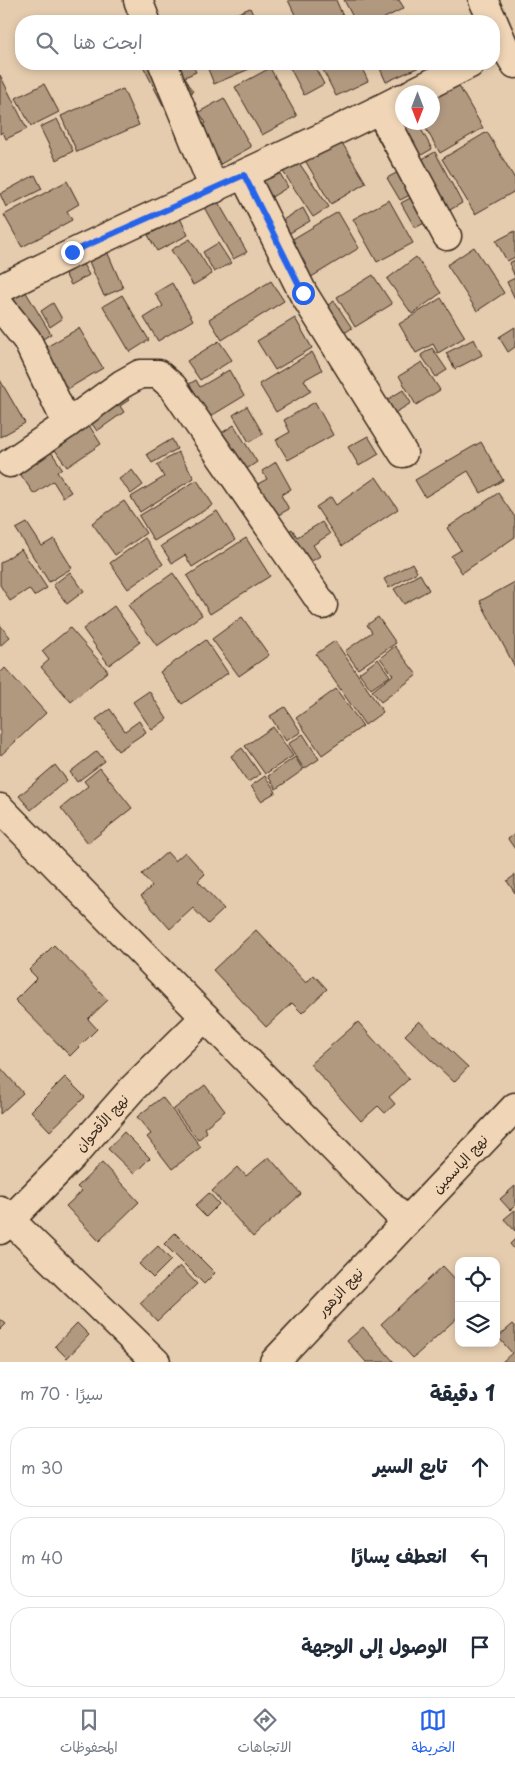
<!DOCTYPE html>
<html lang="ar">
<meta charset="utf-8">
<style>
:root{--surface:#fff;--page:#f6f6f7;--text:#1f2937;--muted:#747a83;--line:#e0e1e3;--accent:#2563eb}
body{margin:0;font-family:"Playpen Sans","Playpen Sans Arabic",sans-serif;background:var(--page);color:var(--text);direction:rtl}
.controls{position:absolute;right:15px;bottom:15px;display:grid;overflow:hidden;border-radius:10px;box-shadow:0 2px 8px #0003}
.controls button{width:45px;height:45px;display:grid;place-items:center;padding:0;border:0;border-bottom:1px solid var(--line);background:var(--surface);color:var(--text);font:25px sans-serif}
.compass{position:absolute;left:395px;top:85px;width:45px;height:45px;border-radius:50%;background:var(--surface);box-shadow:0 2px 8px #0003;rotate:180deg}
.stop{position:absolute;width:15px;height:15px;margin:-11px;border:4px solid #2563eb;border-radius:50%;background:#fff}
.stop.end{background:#2563eb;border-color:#fff;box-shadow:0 1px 5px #0008}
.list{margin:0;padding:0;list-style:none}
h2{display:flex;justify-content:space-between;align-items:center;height:65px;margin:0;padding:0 20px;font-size:21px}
h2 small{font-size:16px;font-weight:400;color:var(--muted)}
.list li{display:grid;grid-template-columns:32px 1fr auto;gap:15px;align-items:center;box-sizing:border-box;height:80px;margin:0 10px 10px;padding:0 10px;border:1px solid var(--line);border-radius:20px}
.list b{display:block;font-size:19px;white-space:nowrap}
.list em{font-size:16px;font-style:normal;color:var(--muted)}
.icon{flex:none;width:28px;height:28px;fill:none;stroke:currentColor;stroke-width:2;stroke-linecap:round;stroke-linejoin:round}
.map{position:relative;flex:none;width:515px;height:1362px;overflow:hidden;direction:ltr}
.search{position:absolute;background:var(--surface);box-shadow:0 2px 8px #0003;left:15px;right:15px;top:15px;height:55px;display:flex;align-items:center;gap:12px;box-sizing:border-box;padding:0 18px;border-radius:20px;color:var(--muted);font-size:19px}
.sheet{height:335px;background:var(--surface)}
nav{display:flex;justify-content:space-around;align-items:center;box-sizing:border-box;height:70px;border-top:1px solid var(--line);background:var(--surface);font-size:14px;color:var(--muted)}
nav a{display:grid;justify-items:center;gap:2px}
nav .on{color:var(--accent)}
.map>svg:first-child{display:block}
.building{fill:#b19980;stroke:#3b2a1e}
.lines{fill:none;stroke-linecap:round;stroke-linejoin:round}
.minor-casing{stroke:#3b2a1e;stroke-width:31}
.minor{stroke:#f0d6b7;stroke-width:28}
.route{stroke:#2563eb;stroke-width:6}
.labels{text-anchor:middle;stroke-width:4.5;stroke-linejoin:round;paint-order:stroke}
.street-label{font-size:14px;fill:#3b2a1e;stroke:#f0d6b7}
</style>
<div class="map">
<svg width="515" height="1362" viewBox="0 0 515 1362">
<rect width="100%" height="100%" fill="#e5ccae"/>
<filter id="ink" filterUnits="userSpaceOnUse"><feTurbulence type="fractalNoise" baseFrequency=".02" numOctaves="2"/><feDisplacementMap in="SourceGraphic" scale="10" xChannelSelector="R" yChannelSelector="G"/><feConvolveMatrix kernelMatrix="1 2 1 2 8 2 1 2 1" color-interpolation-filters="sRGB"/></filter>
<g filter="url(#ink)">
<g class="building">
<path d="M 288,0 L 336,0 L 345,21 L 298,21 Z"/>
<path d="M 344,0 L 399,0 L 404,8 L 379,21 L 355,21 Z"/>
<path d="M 250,8 L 256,21 L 219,21 Z"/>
<path d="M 142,64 L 192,64 L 196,72 L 185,77 L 193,92 L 164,107 Z"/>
<path d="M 206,64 L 261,64 L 214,84 Z"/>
<path d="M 288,64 L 313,64 L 324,84 L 304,95 Z"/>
<path d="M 320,64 L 360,64 L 368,81 L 336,96 Z"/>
<path d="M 378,64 L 426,64 L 386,82 Z"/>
<path d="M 270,68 L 297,116 L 262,135 L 235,87 Z"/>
<path d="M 0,75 L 27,129 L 6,139 L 3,132 L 0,134 Z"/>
<path d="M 456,81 L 483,128 L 440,153 L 422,122 L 432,122 L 432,95 Z"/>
<path d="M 44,84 L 59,112 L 31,126 L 16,98 Z"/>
<path d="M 123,89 L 139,125 L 77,152 L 61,116 Z"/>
<path d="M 224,98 L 251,147 L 217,166 L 196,129 L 206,123 L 199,112 Z"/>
<path d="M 402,108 L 402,122 L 417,122 L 432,149 L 395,170 L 371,126 Z"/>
<path d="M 57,119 L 73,151 L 56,160 L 40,127 Z"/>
<path d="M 332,126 L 366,183 L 331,204 L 297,147 Z"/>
<path d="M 487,132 L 515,179 L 515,191 L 475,214 L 442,159 Z"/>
<path d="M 435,152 L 462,203 L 434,219 L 418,191 L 400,200 L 387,178 Z"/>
<path d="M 297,160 L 329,207 L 313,217 L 282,170 Z"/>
<path d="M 278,170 L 288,187 L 249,211 L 239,195 Z"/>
<path d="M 35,175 L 42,189 L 6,207 L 0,194 Z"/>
<path d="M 67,181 L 79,204 L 67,211 L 72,220 L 22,247 L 4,215 Z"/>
<path d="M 214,195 L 247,252 L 233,259 L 201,202 Z"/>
<path d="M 416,195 L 430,220 L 415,228 L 401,203 Z"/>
<path d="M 389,200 L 413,243 L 377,262 L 353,219 Z"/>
<path d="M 303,208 L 310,221 L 288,234 L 281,221 Z"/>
<path d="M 338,212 L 359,248 L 308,279 L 286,243 Z"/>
<path d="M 180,218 L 188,235 L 157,251 L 148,235 Z"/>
<path d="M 515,231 L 515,257 L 507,261 L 496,241 Z"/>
<path d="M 190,239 L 212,274 L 193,285 L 171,250 Z"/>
<path d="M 218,243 L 231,263 L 214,272 L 203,252 Z"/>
<path d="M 474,247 L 504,293 L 477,311 L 447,265 Z"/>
<path d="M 106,249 L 123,288 L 104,296 L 87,257 Z"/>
<path d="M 416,257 L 441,293 L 412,314 L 387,279 Z"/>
<path d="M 80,259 L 89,275 L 71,285 L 63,270 Z"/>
<path d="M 515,260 L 515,277 L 509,263 Z"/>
<path d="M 373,275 L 392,304 L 355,327 L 337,297 Z"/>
<path d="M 515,278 L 515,299 L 507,282 Z"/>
<path d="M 271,281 L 284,301 L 222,340 L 209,319 Z"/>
<path d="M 172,283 L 193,320 L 158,341 L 144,318 L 163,306 L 155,293 Z"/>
<path d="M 21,284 L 51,334 L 20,353 L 0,297 Z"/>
<path d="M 122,295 L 149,340 L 130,352 L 103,306 Z"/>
<path d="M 441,298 L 465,337 L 438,353 L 433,344 L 416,353 L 399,324 Z"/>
<path d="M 334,301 L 352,328 L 331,342 L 313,315 Z"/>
<path d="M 53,303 L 62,319 L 50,327 L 41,311 Z"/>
<path d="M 295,318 L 312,348 L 275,370 L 257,341 Z"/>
<path d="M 515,327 L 515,347 L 508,352 L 499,337 Z"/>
<path d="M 79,328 L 103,368 L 49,400 L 26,359 Z"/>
<path d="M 474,339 L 482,355 L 455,369 L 446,353 Z"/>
<path d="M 219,341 L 232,360 L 200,380 L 187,361 Z"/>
<path d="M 432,348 L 447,370 L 436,377 L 421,355 Z"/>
<path d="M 312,352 L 322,370 L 304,380 L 311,391 L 276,412 L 259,384 Z"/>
<path d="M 422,362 L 440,390 L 416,405 L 399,376 Z"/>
<path d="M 229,370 L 244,396 L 206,419 L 186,386 L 196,380 L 200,387 Z"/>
<path d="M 0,380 L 25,423 L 0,437 Z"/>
<path d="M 116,381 L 129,400 L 120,406 L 124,412 L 97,431 L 80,407 Z"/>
<path d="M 403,390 L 411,403 L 385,419 L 377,406 Z"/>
<path d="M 315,402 L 333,435 L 288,460 L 276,440 L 290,432 L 284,420 Z"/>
<path d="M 247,406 L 263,434 L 249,442 L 233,415 Z"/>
<path d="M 83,416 L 101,444 L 67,467 L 48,440 Z"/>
<path d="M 234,425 L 257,462 L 233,478 L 209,441 Z"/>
<path d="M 368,436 L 379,454 L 359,466 L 348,447 Z"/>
<path d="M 172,439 L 177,449 L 152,463 L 147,454 Z"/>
<path d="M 481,442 L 503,480 L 481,493 L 468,471 L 425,497 L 415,480 Z"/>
<path d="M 47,446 L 62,468 L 57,472 L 71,492 L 63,497 L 53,481 L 34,494 L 7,455 Z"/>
<path d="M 178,452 L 194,478 L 140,512 L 131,497 L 164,477 L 157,465 Z"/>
<path d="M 276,462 L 291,489 L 281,495 L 289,509 L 259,526 L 241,493 L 267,479 L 262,471 Z"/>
<path d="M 132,470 L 143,485 L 131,494 L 119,479 Z"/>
<path d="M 376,477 L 398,509 L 342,546 L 316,507 L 331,497 L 336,505 Z"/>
<path d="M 197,480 L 213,505 L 154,541 L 139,516 Z"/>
<path d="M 498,493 L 515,517 L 515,537 L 462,573 L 451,556 L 461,550 L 447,528 Z"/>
<path d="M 124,501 L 146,533 L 115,555 L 92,523 Z"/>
<path d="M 217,511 L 235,540 L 192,567 L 185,555 L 172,563 L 161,546 Z"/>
<path d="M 322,522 L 330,534 L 313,545 L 320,556 L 291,574 L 271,542 L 292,529 L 297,537 Z"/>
<path d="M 27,523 L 42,546 L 54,539 L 72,568 L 49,582 L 16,529 Z"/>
<path d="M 145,538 L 163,564 L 128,589 L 110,563 Z"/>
<path d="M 246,538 L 270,576 L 210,614 L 187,576 Z"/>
<path d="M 21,549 L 47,588 L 34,596 L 29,589 L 10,601 L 0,585 L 0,563 Z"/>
<path d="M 412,563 L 417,572 L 389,588 L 384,579 Z"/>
<path d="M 70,572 L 84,591 L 67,604 L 53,585 Z"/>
<path d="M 173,573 L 202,615 L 157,646 L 128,605 Z"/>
<path d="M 420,574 L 429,590 L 404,604 L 394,589 Z"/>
<path d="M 515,582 L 515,667 L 480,601 Z"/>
<path d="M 114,606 L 140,642 L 109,665 L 83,629 Z"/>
<path d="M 242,617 L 269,655 L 239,676 L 212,639 Z"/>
<path d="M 378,617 L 396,643 L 358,669 L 345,651 L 372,632 L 367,625 Z"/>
<path d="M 0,625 L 10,637 L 0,646 Z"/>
<path d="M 70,628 L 108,671 L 71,702 L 41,667 L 49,660 L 42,651 Z"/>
<path d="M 206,640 L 228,673 L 182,704 L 160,672 Z"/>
<path d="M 335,641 L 383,712 L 365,725 L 316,654 Z"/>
<path d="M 395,646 L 417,675 L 381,702 L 372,691 L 393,675 L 380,658 Z"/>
<path d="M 378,659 L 390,676 L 371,689 L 359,673 Z"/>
<path d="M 5,668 L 46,713 L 1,755 L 0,753 L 0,673 Z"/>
<path d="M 336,689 L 363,726 L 322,755 L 296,718 Z"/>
<path d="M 149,691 L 167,719 L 152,730 L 133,702 Z"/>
<path d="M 285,707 L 301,732 L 286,741 L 270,716 Z"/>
<path d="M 110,709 L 125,731 L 139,721 L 146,732 L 118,751 L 96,719 Z"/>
<path d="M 273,727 L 293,756 L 265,774 L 245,746 Z"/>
<path d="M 303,734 L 319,759 L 304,769 L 288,744 Z"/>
<path d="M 242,748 L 260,774 L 248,782 L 231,756 Z"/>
<path d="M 97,751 L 105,761 L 77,782 L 70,772 Z"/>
<path d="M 295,757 L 303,770 L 276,789 L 268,776 Z"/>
<path d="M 55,765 L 67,780 L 31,810 L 19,796 Z"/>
<path d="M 100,768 L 132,808 L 88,843 L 61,808 L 88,786 L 84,781 Z"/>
<path d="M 265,776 L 276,792 L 261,801 L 251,786 Z"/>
<path d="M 515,834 L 515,849 L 508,839 Z"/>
<path d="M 167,852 L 175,861 L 185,852 L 205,874 L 198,881 L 224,909 L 208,924 L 193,908 L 170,929 L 141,896 L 152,886 L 142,874 Z"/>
<path d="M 515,875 L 515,893 L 507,881 Z"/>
<path d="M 256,930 L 306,983 L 314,975 L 327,989 L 302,1013 L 292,1003 L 266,1027 L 213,970 Z"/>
<path d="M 54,945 L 108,1000 L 88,1019 L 97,1029 L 70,1056 L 15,1000 L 37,978 L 29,970 Z"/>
<path d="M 419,1021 L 468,1067 L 454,1082 L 405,1035 Z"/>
<path d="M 358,1022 L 409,1079 L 389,1097 L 395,1104 L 385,1113 L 378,1106 L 361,1121 L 310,1064 Z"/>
<path d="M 0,1067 L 23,1093 L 0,1114 Z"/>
<path d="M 65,1077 L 85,1097 L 50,1131 L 31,1111 Z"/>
<path d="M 205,1085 L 225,1111 L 204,1128 L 207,1132 L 198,1140 L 174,1109 Z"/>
<path d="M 162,1097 L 201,1147 L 172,1169 L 147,1137 L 151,1134 L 137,1117 Z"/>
<path d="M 124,1132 L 150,1158 L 134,1174 L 108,1149 Z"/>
<path d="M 269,1157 L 301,1194 L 253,1237 L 212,1191 L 238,1167 L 246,1176 Z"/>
<path d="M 102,1163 L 139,1202 L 99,1241 L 66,1206 L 82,1191 L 77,1187 Z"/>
<path d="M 515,1186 L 515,1206 L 510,1210 L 500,1199 Z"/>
<path d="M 209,1193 L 219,1204 L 206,1217 L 195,1206 Z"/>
<path d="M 515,1210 L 515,1231 L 504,1219 Z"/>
<path d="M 175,1233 L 215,1273 L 204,1284 L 164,1244 Z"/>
<path d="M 515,1239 L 515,1250 L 510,1244 Z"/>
<path d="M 158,1246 L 171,1260 L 153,1278 L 139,1264 Z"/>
<path d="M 180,1266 L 197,1284 L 157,1321 L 140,1303 Z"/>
<path d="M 443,1266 L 459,1283 L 459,1316 L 413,1358 L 381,1324 Z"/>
<path d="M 0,1319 L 6,1324 L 0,1330 Z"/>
<path d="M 77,1323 L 89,1335 L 67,1358 L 55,1346 Z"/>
<path d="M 513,1324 L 515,1326 L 515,1362 L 502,1362 L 512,1353 L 498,1337 Z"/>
<path d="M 363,1327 L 394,1362 L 366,1362 L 347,1341 Z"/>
</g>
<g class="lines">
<g class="minor-casing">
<g id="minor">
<path d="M 138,0 L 146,21"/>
<path d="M 483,0 L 493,21"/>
<path d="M 494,23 L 504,46 L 515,64"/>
<path d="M 163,64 L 214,189"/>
<path d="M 414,92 L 470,64"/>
<path d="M 380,110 L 447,236"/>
<path d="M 244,175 L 303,293 L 403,453"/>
<path d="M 0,289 C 132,221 270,166 402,98"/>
<path d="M 0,306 L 27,340 L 67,424 L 122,384 L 140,374 L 158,374 L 173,387 L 323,605"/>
<path d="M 10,463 L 67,424"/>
<path d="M 0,808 L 406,1222"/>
<path d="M 0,1210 L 156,1362"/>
<path d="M 0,1230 L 72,1157 L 132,1089 L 205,1017"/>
<path d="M 274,1362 L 515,1107"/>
</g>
</g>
<use href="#minor" class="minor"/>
</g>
</g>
<g class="lines" filter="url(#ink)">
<path class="route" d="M 72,252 L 244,175 L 303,293"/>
</g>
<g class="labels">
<g class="street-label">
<text transform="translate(102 1123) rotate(-48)" y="5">نهج الأقحوان</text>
<text transform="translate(460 1164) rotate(-47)" y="5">نهج الياسمين</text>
<text transform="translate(340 1292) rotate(-47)" y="5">نهج الزهور</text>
</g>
</g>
</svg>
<div class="controls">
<button><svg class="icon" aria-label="locate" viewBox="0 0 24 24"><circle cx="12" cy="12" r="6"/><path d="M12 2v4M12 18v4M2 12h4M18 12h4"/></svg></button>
<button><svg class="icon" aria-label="layers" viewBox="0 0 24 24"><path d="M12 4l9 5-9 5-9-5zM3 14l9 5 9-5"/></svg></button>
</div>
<svg class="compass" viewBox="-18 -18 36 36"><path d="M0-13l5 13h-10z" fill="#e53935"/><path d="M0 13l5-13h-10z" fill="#747a83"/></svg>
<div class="stop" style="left:303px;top:293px"></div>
<div class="stop end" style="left:72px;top:252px"></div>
<div class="search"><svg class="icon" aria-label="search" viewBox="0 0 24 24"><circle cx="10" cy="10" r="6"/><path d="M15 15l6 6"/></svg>ابحث هنا</div>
</div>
<section class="sheet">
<h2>1 دقيقة<small>سيرًا · 70 m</small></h2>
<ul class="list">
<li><svg class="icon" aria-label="ahead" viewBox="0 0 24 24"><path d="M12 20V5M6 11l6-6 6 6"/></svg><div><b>تابع السير</b></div><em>30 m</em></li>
<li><svg class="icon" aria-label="left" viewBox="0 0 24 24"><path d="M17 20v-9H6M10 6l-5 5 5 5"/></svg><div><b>انعطف يسارًا</b></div><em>40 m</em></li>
<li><svg class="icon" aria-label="arrive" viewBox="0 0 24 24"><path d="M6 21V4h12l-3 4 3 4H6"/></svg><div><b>الوصول إلى الوجهة</b></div></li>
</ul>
</section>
<nav>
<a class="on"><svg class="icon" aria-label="map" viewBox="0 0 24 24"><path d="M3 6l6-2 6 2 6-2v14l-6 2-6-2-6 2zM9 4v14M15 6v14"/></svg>الخريطة</a>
<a><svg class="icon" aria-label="directions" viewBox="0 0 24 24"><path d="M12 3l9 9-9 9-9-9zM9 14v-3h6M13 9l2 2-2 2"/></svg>الاتجاهات</a>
<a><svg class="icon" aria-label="saved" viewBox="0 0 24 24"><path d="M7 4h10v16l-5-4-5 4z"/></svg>المحفوظات</a>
</nav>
